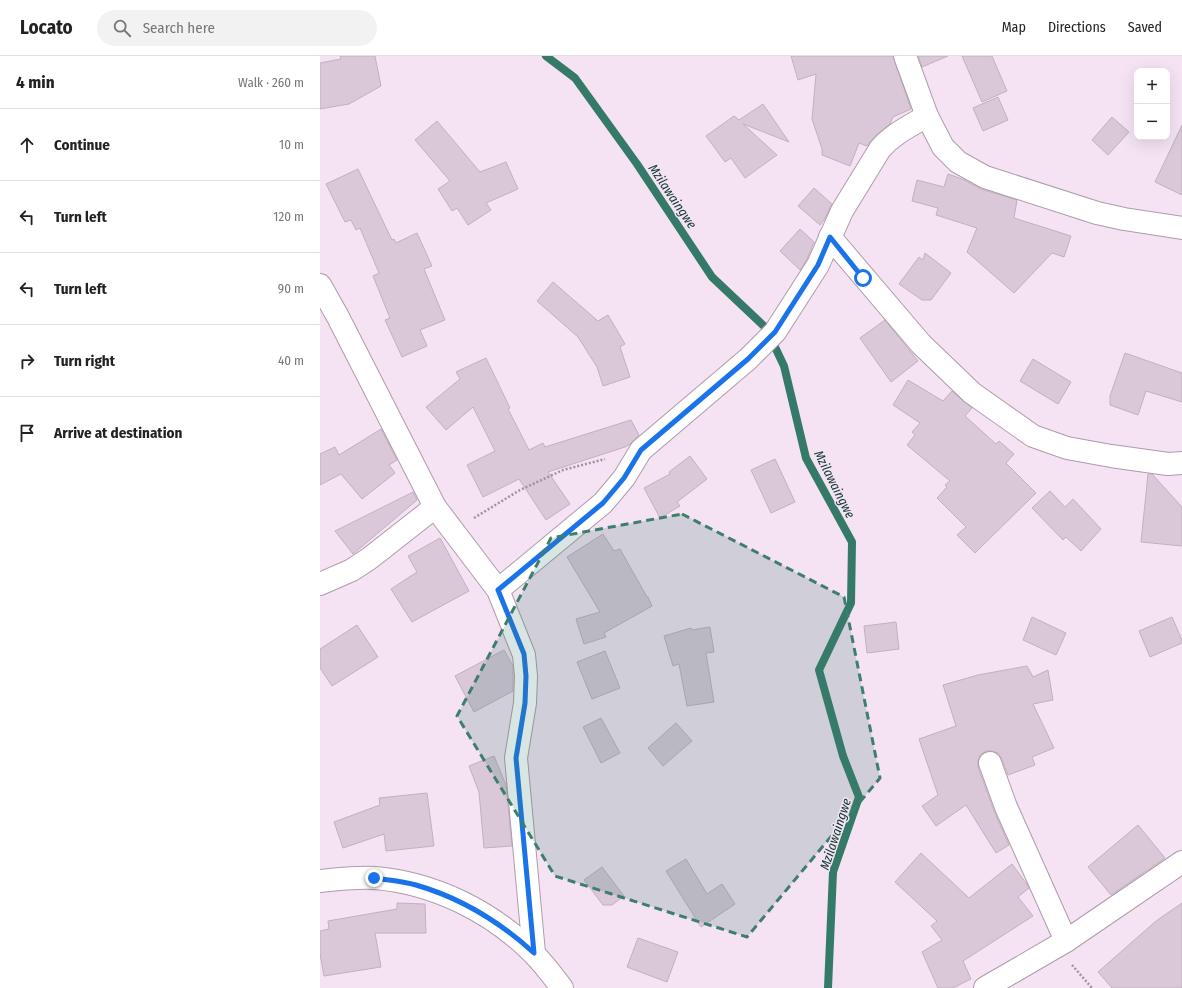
<!DOCTYPE html>
<meta charset="utf-8">
<style>
:root{--surface:#fff;--page:#f2f2f2;--text:#222;--muted:#767676;--line:#e0e0e0}
body{margin:0;font-family:"Fira Sans Condensed",sans-serif;background:var(--page);color:var(--text)}
.controls{position:absolute;right:12px;top:12px;display:grid;overflow:hidden;border-radius:8px;box-shadow:0 4px 16px #0002}
.controls button{width:36px;height:36px;display:grid;place-items:center;padding:0;border:0;border-bottom:1px solid var(--line);background:var(--surface);color:var(--text);font:20px sans-serif}
.stop{position:absolute;width:12px;height:12px;margin:-9px;border:3px solid #1a73e8;border-radius:50%;background:#fff}
.stop.end{background:#1a73e8;border-color:#fff;box-shadow:0 1px 4px #0008}
.list{margin:0;padding:0;list-style:none}
h2{display:flex;justify-content:space-between;align-items:center;height:52px;margin:0;padding:0 16px;font-size:17px}
h2 small{font-size:13px;font-weight:400;color:var(--muted)}
.list li{display:grid;grid-template-columns:26px 1fr auto;gap:12px;align-items:center;box-sizing:border-box;height:72px;padding:0 16px;border-top:1px solid var(--line)}
.list b{display:block;font-size:15px;white-space:nowrap}
.list em{font-size:13px;font-style:normal;color:var(--muted)}
.icon{flex:none;width:22px;height:22px;fill:none;stroke:currentColor;stroke-width:2;stroke-linecap:round;stroke-linejoin:round}
.map{position:relative;flex:none;width:862px;height:932px;overflow:hidden}
header{display:flex;align-items:center;gap:24px;box-sizing:border-box;height:56px;padding:0 20px;background:var(--surface);border-bottom:1px solid var(--line)}
header strong{font-size:19px}
nav{display:flex;gap:22px;margin-inline-start:auto;font-size:14px}
.search{width:280px;height:36px;background:var(--page);display:flex;align-items:center;gap:10px;box-sizing:border-box;padding:0 14px;border-radius:22px;color:var(--muted);font-size:15px}
main{display:flex}
aside{flex:1;background:var(--surface)}
.map>svg:first-child{display:block}
.lines{fill:none;stroke-linecap:round;stroke-linejoin:round}
.stream{stroke:#357a69;stroke-width:8}
.building{fill:#dac8d8;stroke:#c2b0c0}
.minor-casing{stroke:#ad9cab;stroke-width:24}
.path{stroke:#9f929e;stroke-width:2.5;stroke-dasharray:2 2;stroke-linecap:butt}
.minor{stroke:#fff;stroke-width:22}
.route{stroke:#1a73e8;stroke-width:5}
.marked{fill:#3e7e6c;fill-opacity:0.2;stroke:#3e7e6c;stroke-width:3;stroke-dasharray:8 5;stroke-linejoin:round}
.labels{text-anchor:middle;stroke-width:3;stroke-linejoin:round;paint-order:stroke}
.water-label{font-size:13px;font-style:italic;fill:#0c3a2f;stroke:#f5e3f3}
</style>
<header>
<strong>Locato</strong>
<div class="search"><svg class="icon" aria-label="search" viewBox="0 0 24 24"><circle cx="10" cy="10" r="6"/><path d="M15 15l6 6"/></svg>Search here</div>
<nav><a>Map</a><a>Directions</a><a>Saved</a></nav>
</header>
<main>
<aside>
<h2>4 min<small>Walk · 260 m</small></h2>
<ul class="list">
<li><svg class="icon" aria-label="ahead" viewBox="0 0 24 24"><path d="M12 20V5M6 11l6-6 6 6"/></svg><div><b>Continue</b></div><em>10 m</em></li>
<li><svg class="icon" aria-label="left" viewBox="0 0 24 24"><path d="M17 20v-9H6M10 6l-5 5 5 5"/></svg><div><b>Turn left</b></div><em>120 m</em></li>
<li><svg class="icon" aria-label="left" viewBox="0 0 24 24"><path d="M17 20v-9H6M10 6l-5 5 5 5"/></svg><div><b>Turn left</b></div><em>90 m</em></li>
<li><svg class="icon" aria-label="right" viewBox="0 0 24 24"><path d="M7 20v-9h11M14 6l5 5-5 5"/></svg><div><b>Turn right</b></div><em>40 m</em></li>
<li><svg class="icon" aria-label="arrive" viewBox="0 0 24 24"><path d="M6 21V4h12l-3 4 3 4H6"/></svg><div><b>Arrive at destination</b></div></li>
</ul>
</aside>
<div class="map">
<svg width="862" height="932" viewBox="0 0 862 932">
<rect width="100%" height="100%" fill="#f5e3f3"/>
<g class="lines">
<path class="stream" d="M 226,0 L 255,22 L 317,108 L 392,221 L 446,272 L 464,310 L 486,402 L 532,486 L 531,547 L 499,614 L 523,700 L 539,741 L 513,816 L 508,932"/>
</g>
<g class="building">
<path d="M 20,0 L 55,0 L 61,30 L 29,48 L 0,53 L 0,7 L 21,3 Z"/>
<path d="M 471,0 L 573,0 L 591,53 L 573,61 L 570,68 L 556,79 L 547,90 L 539,87 L 530,110 L 502,99 L 502,93 L 492,63 L 496,18 L 478,24 Z"/>
<path d="M 598,0 L 628,0 L 602,11 Z"/>
<path d="M 642,0 L 672,0 L 687,35 L 662,46 Z"/>
<path d="M 678,41 L 688,64 L 663,75 L 653,52 Z"/>
<path d="M 443,48 L 469,86 L 423,68 L 457,99 L 425,122 L 411,102 L 405,106 L 386,80 L 414,60 L 419,64 Z"/>
<path d="M 792,61 L 809,76 L 788,99 L 772,84 Z"/>
<path d="M 117,65 L 160,116 L 186,106 L 198,133 L 166,147 L 171,154 L 148,169 L 137,152 L 132,155 L 118,133 L 130,125 L 95,84 Z"/>
<path d="M 862,69 L 862,139 L 835,126 Z"/>
<path d="M 38,113 L 72,184 L 74,183 L 76,187 L 97,177 L 112,210 L 104,213 L 125,264 L 100,274 L 107,290 L 82,301 L 65,264 L 70,262 L 53,220 L 59,217 L 40,172 L 36,174 L 31,164 L 25,166 L 6,128 Z"/>
<path d="M 628,118 L 642,123 L 661,133 L 697,144 L 694,162 L 751,180 L 744,201 L 732,197 L 694,237 L 647,196 L 657,172 L 616,159 L 618,152 L 592,145 L 597,124 L 624,131 Z"/>
<path d="M 494,132 L 512,148 L 504,164 L 500,169 L 478,150 Z"/>
<path d="M 480,173 L 494,186 L 487,203 L 480,214 L 460,195 Z"/>
<path d="M 605,197 L 631,217 L 611,244 L 602,244 L 579,228 L 599,201 L 603,204 Z"/>
<path d="M 233,226 L 278,265 L 288,259 L 305,288 L 300,291 L 310,321 L 283,330 L 277,311 L 258,281 L 217,245 Z"/>
<path d="M 565,264 L 598,305 L 571,326 L 540,282 Z"/>
<path d="M 805,297 L 862,317 L 862,346 L 826,335 L 818,359 L 790,349 L 790,340 Z"/>
<path d="M 166,302 L 190,352 L 188,353 L 209,394 L 223,387 L 225,391 L 311,364 L 319,379 L 309,389 L 305,391 L 228,416 L 250,448 L 226,464 L 199,423 L 163,441 L 147,409 L 175,395 L 153,351 L 126,374 L 106,351 L 140,323 L 136,316 Z"/>
<path d="M 713,303 L 751,326 L 738,348 L 700,325 Z"/>
<path d="M 588,324 L 623,345 L 632,335 L 652,352 L 645,360 L 676,388 L 679,385 L 694,398 L 686,407 L 716,437 L 655,497 L 637,479 L 646,471 L 617,442 L 627,431 L 625,429 L 630,425 L 587,389 L 595,379 L 592,376 L 600,367 L 573,349 Z"/>
<path d="M 61,373 L 77,404 L 69,409 L 75,417 L 42,443 L 21,418 L 0,429 L 0,398 L 15,391 L 19,399 Z"/>
<path d="M 370,400 L 387,423 L 357,446 L 360,450 L 340,462 L 324,432 L 350,418 L 349,416 Z"/>
<path d="M 455,403 L 475,446 L 451,457 L 431,414 Z"/>
<path d="M 828,418 L 832,418 L 862,451 L 862,490 L 821,486 Z"/>
<path d="M 730,435 L 745,451 L 753,443 L 781,473 L 761,495 L 746,481 L 743,484 L 712,452 Z"/>
<path d="M 93,436 L 97,444 L 33,498 L 15,475 Z"/>
<path d="M 283,478 L 294,495 L 300,493 L 327,541 L 328,541 L 332,550 L 284,577 L 286,581 L 264,588 L 256,563 L 280,556 L 247,501 Z"/>
<path d="M 120,482 L 149,535 L 92,566 L 71,533 L 97,516 L 88,500 Z"/>
<path d="M 712,561 L 746,577 L 736,599 L 703,584 Z"/>
<path d="M 852,561 L 862,584 L 862,587 L 830,601 L 819,575 Z"/>
<path d="M 576,566 L 579,593 L 547,597 L 544,570 Z"/>
<path d="M 37,569 L 58,601 L 12,630 L 0,612 L 0,593 Z"/>
<path d="M 390,571 L 394,596 L 386,597 L 394,646 L 367,650 L 359,608 L 353,610 L 344,580 L 371,572 L 372,574 Z"/>
<path d="M 184,594 L 193,610 L 193,635 L 154,656 L 135,620 Z"/>
<path d="M 285,595 L 300,632 L 272,643 L 257,606 Z"/>
<path d="M 707,610 L 713,621 L 728,614 L 733,644 L 713,648 L 734,692 L 712,701 L 715,709 L 688,719 L 682,703 L 678,697 L 672,695 L 666,695 L 660,699 L 658,705 L 658,711 L 674,755 L 689,789 L 676,797 L 646,749 L 616,770 L 602,750 L 618,739 L 599,683 L 636,670 L 623,629 L 658,619 Z"/>
<path d="M 281,662 L 300,697 L 281,707 L 263,671 Z"/>
<path d="M 356,667 L 372,685 L 343,710 L 328,692 Z"/>
<path d="M 174,700 L 186,729 L 192,790 L 164,792 L 159,736 L 149,710 Z"/>
<path d="M 107,737 L 114,790 L 66,795 L 64,778 L 23,792 L 14,766 L 60,749 L 59,742 Z"/>
<path d="M 818,769 L 845,802 L 791,839 L 768,811 Z"/>
<path d="M 601,797 L 649,842 L 692,808 L 706,827 L 709,832 L 698,841 L 713,860 L 643,905 L 651,923 L 633,932 L 618,932 L 602,896 L 622,884 L 611,870 L 617,865 L 575,826 Z"/>
<path d="M 366,803 L 387,838 L 402,828 L 415,848 L 381,871 L 346,815 Z"/>
<path d="M 282,811 L 304,840 L 292,849 L 283,849 L 264,824 Z"/>
<path d="M 77,847 L 105,848 L 106,877 L 55,877 L 61,911 L 4,920 L 0,898 L 0,875 L 9,873 L 8,865 L 77,853 Z"/>
<path d="M 862,847 L 862,932 L 792,932 L 778,916 L 836,865 Z"/>
<path d="M 318,882 L 358,896 L 347,926 L 307,911 Z"/>
</g>
<g class="lines">
<g class="minor-casing">
<g id="minor">
<path d="M 585,0 L 607,60 L 623,91 L 638,106 L 665,121 L 777,157 L 804,163 L 862,172"/>
<path d="M 510,181 L 601,288 L 652,337 L 713,380 L 747,392 L 791,400 L 848,408 L 862,407"/>
<path d="M 0,229 L 18,261 L 115,451 L 178,534 L 204,599 L 206,620 L 205,647 L 196,702 L 214,897"/>
<path d="M 0,528 L 32,514 L 50,502 L 115,451"/>
<path d="M 178,534 L 283,447 L 304,422 L 321,394 L 428,303 L 455,276 L 498,209 L 522,155 L 560,93 C 573,78 590,70 607,60"/>
<path d="M 670,707 L 686,751 L 746,885"/>
<path d="M 0,825 C 18,823 37,821 55,822 C 114,827 171,855 213,897 C 224,908 233,920 242,932"/>
<path d="M 665,932 L 746,885 L 862,806"/>
</g>
</g>
<g class="path">
<path d="M 154,462 L 200,434 L 243,414 L 285,403"/>
<path d="M 752,909 L 772,932"/>
</g>
<use href="#minor" class="minor"/>
</g>
<g class="lines">
<path class="route" d="M 54,822 C 68,824 83,825 96,829 C 141,842 180,866 214,897 L 196,702 L 205,647 L 206,620 L 204,598 L 178,534 L 283,447 L 304,422 L 321,394 L 428,303 L 455,276 L 498,209 L 510,181 L 543,222"/>
</g>
<path class="marked" d="M 362,458 L 524,541 L 560,722 L 427,881 L 235,820 L 137,660 L 231,482 Z"/>
<g class="labels">
<g class="water-label">
<text transform="translate(353 140) rotate(56)" y="5">Mzilawaingwe</text>
<text transform="translate(515 428) rotate(63)" y="5">Mzilawaingwe</text>
<text transform="translate(515 778) rotate(-72)" y="5">Mzilawaingwe</text>
</g>
</g>
</svg>
<div class="controls">
<button>+</button>
<button>−</button>
</div>
<div class="stop" style="left:543px;top:222px"></div>
<div class="stop end" style="left:54px;top:822px"></div>
</div>
</main>
